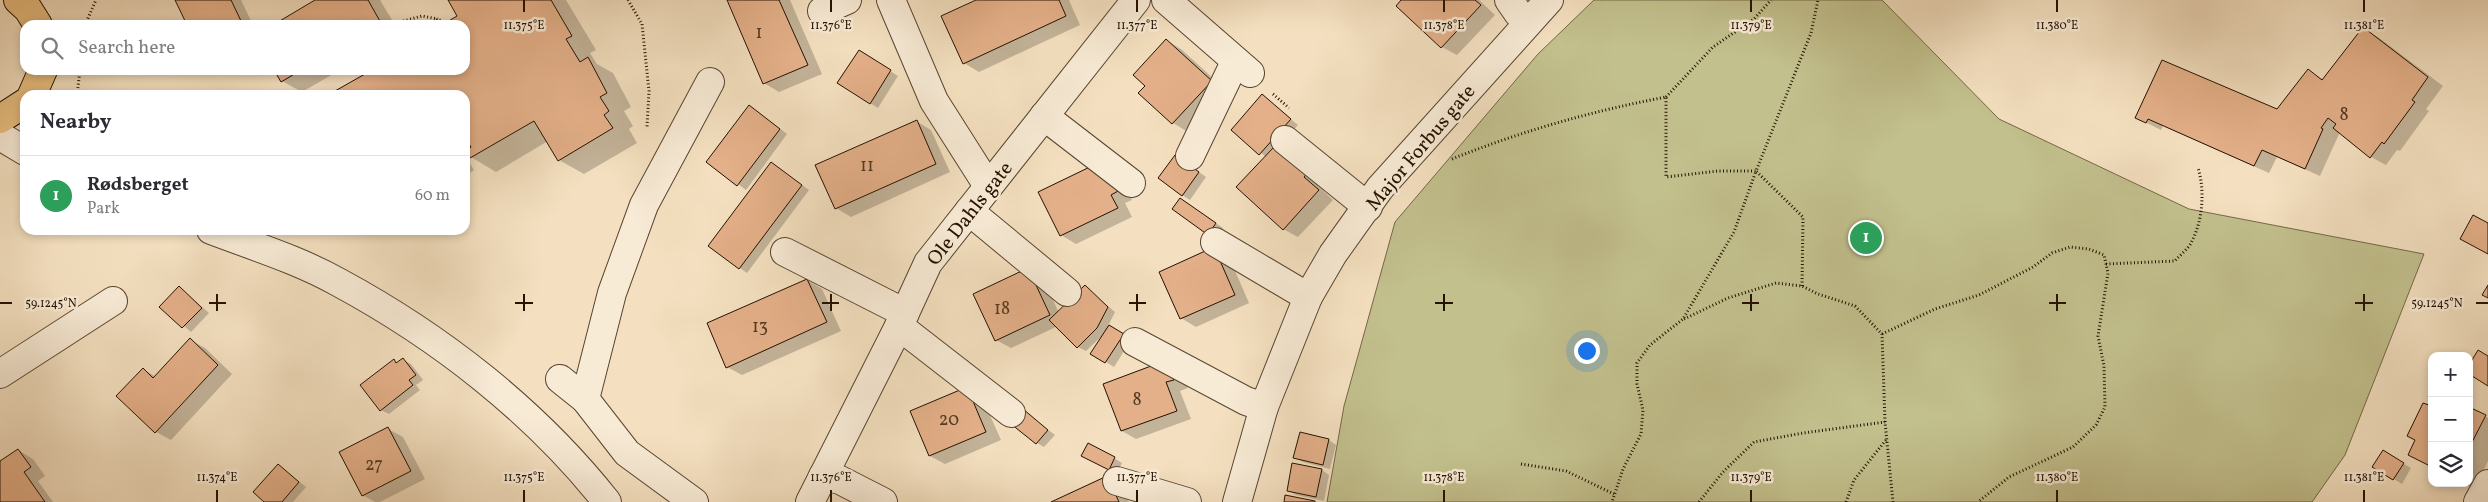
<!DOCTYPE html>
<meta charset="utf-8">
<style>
:root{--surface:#fff;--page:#f7f7f7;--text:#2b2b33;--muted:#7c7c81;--line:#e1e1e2;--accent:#0f766e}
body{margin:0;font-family:Vollkorn,serif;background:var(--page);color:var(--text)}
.controls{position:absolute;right:15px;bottom:15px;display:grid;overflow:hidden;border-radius:10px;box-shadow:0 2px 8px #0003}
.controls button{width:45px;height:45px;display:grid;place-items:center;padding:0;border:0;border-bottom:1px solid var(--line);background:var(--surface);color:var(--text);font:25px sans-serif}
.you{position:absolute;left:1586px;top:350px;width:18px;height:18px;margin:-12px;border:4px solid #fff;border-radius:50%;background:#1a73e8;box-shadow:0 0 0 8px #1a73e833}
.badge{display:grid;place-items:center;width:32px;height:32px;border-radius:50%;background:var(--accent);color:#fff;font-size:16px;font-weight:700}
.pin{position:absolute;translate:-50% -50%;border:2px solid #fff;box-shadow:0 1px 5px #0006}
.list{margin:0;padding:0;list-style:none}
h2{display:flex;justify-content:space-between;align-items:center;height:65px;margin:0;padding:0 20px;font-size:21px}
h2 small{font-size:16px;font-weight:400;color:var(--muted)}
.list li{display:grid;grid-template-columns:32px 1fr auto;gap:15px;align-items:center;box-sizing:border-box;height:80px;padding:0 20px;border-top:1px solid var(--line)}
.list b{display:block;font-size:19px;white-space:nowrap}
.list p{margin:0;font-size:16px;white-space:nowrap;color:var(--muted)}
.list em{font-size:16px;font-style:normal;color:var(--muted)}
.icon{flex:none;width:28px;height:28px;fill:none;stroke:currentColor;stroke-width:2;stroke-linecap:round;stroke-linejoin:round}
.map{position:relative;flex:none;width:2488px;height:502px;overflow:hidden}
.search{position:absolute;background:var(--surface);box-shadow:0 2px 8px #0003;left:20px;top:20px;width:450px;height:55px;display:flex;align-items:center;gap:12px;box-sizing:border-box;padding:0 18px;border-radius:15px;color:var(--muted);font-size:19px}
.panel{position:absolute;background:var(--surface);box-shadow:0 2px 8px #0003;left:20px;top:90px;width:450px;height:145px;border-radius:15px}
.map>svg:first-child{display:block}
.green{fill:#c2c08d;stroke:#736846}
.shadow{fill:#0003}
.building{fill:#e4b089;stroke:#241100}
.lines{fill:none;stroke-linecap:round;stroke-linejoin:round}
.minor-casing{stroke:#584530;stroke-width:30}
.highway-casing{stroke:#241100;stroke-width:30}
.path{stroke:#241100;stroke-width:3;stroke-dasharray:1 2.5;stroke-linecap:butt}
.minor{stroke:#f8ebd6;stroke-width:28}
.highway{stroke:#eac080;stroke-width:28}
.ticks{fill:none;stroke:#241100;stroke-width:2}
.labels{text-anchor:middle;stroke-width:5;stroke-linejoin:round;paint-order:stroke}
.number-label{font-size:18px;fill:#543922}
.street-label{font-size:20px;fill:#241100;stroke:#f8ebd6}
.ticks-label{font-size:12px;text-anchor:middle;fill:#241100;stroke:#f8ebd6;stroke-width:5;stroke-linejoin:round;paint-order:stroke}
</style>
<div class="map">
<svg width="2488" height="502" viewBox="0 0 2488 502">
<rect width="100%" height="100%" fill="#f4e0c0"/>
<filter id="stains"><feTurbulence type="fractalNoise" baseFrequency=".004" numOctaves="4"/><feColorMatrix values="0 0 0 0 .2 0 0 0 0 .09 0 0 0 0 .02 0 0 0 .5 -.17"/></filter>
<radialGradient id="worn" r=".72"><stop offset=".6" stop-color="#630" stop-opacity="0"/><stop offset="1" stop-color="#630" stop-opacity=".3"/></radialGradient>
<path class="green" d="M 1594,0 L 1882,0 L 1999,119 L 2189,209 L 2424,254 L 2345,455 L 2312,502 L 1327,502 L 1344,406 L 1395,222 L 1538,54 Z"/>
<g class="shadow">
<path d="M 177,0 L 241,0 L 253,25 L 189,25 Z"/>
<path d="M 317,0 L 380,0 L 395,25 L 275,25 Z"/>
<path d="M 449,0 L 566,0 L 596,50 L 590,53 L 597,64 L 613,73 L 631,107 L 624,111 L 633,126 L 629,129 L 637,143 L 584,174 L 559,160 L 548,141 L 496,172 L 471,157 L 472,148 L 465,136 L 465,95 L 339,95 L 377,70 L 465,70 L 465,25 L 444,25 L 459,16 Z"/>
<path d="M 728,0 L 790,0 L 822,74 L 779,92 L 764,83 Z"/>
<path d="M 979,0 L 1069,0 L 1080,25 L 979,72 L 964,63 Z"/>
<path d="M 1403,0 L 1479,0 L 1495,15 L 1457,55 L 1442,47 Z"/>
<path d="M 2363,29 L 2378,37 L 2443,86 L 2426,109 L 2429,111 L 2400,151 L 2397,150 L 2386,165 L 2371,157 L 2340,132 L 2320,176 L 2277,157 L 2269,173 L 2163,126 L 2161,130 L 2137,118 L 2278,111 L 2308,71 L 2324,80 Z"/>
<path d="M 1166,40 L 1181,49 L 1226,90 L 1188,132 L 1173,123 L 1140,93 L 1147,86 Z"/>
<path d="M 867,56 L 898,76 L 878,108 L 870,103 Z"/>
<path d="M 276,70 L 340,70 L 302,92 L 282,81 Z"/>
<path d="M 1262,96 L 1298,125 L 1275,151 L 1323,181 L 1318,186 L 1333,200 L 1298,237 L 1283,229 L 1266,157 L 1232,129 Z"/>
<path d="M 757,111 L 787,134 L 746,190 L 708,162 Z"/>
<path d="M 916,121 L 931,130 L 950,172 L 851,217 L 836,208 Z"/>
<path d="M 465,156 L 474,170 L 465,176 Z"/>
<path d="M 1183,161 L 1206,177 L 1190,200 L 1182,195 Z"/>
<path d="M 779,168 L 809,190 L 747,273 L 709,246 Z"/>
<path d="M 1122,178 L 1132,200 L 1125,203 L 1132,217 L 1076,244 L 1061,235 L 1040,193 Z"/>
<path d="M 1188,204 L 1223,228 L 1216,238 Z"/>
<path d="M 1229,257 L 1249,303 L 1196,327 L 1181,318 L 1160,272 Z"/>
<path d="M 1043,278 L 1059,313 L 1085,287 L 1115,312 L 1108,326 L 1131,340 L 1114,367 L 1092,353 L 1104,334 L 1086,351 L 1078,347 L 1058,326 L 1011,348 L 996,340 L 975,294 Z"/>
<path d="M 807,280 L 822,289 L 841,331 L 742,375 L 727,367 Z"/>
<path d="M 179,287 L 209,313 L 191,332 L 161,307 Z"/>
<path d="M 190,340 L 205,348 L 232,374 L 171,440 L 156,432 L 143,369 L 156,377 Z"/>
<path d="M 403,360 L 411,364 L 423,380 L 416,385 L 420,390 L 389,414 L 381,410 L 394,361 L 398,363 Z"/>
<path d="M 1162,366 L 1182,373 L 1188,388 L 1180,391 L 1191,419 L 1136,439 L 1122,431 Z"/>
<path d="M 967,388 L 982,397 L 1001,440 L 945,464 L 930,456 Z"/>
<path d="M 2469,408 L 2488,418 L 2488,461 L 2474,489 L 2463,483 L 2469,483 Z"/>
<path d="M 1023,411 L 1055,435 L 1044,447 L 1037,443 Z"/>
<path d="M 388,429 L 403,437 L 425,479 L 380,502 L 375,502 L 362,495 Z"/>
<path d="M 1329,440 L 1336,445 L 1330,469 L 1303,462 L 1295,458 Z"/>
<path d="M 18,450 L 33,459 L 45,476 L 38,481 L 53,502 L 0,502 L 0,463 Z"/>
<path d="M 2383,452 L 2411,468 L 2402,484 L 2374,467 Z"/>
<path d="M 1114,458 L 1122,463 L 1117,473 L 1091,460 Z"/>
<path d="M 278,465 L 306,487 L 293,502 L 266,502 Z"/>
<path d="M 1322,470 L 1329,475 L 1324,501 L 1296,495 L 1288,490 Z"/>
<path d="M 1122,486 L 1129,502 L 1054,502 Z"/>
</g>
<g class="building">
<path d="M 175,0 L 231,0 L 242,23 L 187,25 Z"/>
<path d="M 315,0 L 368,0 L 381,23 L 377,25 L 273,25 Z"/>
<path d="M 448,0 L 551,0 L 572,36 L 566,39 L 580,62 L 588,57 L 607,93 L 600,97 L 609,111 L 604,115 L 613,128 L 558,161 L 534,121 L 470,158 L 466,152 L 471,147 L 465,137 L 465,95 L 338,95 L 335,91 L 372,70 L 465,70 L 465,25 L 442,25 L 457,16 Z"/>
<path d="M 727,0 L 779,0 L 808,65 L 763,84 Z"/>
<path d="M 976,0 L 1059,0 L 1066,16 L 963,64 L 941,16 Z"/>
<path d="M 1401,0 L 1475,0 L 1481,5 L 1441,48 L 1396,6 Z"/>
<path d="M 2363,27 L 2428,77 L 2412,100 L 2415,102 L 2384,144 L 2382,142 L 2370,158 L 2333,128 L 2336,124 L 2328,118 L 2321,128 L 2323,129 L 2305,169 L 2262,150 L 2254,166 L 2148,119 L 2146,123 L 2135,118 L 2162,60 L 2277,109 L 2308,69 L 2322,80 Z"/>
<path d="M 1166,39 L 1212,81 L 1172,124 L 1138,93 L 1145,86 L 1133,75 Z"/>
<path d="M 859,50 L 891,70 L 870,104 L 837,83 Z"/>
<path d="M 274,70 L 301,70 L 281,82 Z"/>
<path d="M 1262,94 L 1291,119 L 1259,155 L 1231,130 Z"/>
<path d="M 749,105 L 780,129 L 737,186 L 706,162 Z"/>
<path d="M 917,120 L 936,164 L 835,209 L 815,165 Z"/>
<path d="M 1273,148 L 1279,154 L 1284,149 L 1309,171 L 1304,177 L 1319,190 L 1283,230 L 1236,187 Z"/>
<path d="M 1175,155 L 1199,172 L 1182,196 L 1158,178 Z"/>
<path d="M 771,162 L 802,185 L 739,269 L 708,246 Z"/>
<path d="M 1096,164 L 1107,168 L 1118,191 L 1111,195 L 1118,208 L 1060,236 L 1038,192 Z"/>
<path d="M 1180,198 L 1216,223 L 1208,235 L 1172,209 Z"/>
<path d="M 2473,215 L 2488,223 L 2488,254 L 2460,239 Z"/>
<path d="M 1214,247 L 1235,295 L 1180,319 L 1159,272 Z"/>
<path d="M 1028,268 L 1050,315 L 995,341 L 973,294 Z"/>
<path d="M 807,279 L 827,322 L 726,368 L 707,323 Z"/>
<path d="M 1085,285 L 1108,307 L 1097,328 L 1077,348 L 1049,320 Z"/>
<path d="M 2488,285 L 2488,298 L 2482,295 Z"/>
<path d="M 179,286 L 202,308 L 182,328 L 159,307 Z"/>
<path d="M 1109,325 L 1124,334 L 1105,363 L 1090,354 Z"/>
<path d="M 190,338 L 218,365 L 155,433 L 116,396 L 143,368 L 153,378 Z"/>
<path d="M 2478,350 L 2488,356 L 2488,386 L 2469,374 L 2469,365 Z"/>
<path d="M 403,358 L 416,375 L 409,380 L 413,385 L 380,411 L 360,385 L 394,359 L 396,363 Z"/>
<path d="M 1159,363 L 1167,363 L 1174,380 L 1166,382 L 1177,411 L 1121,431 L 1103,384 Z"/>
<path d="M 967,387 L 986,432 L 929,456 L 910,411 Z"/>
<path d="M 2423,403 L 2432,406 L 2432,467 L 2408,455 L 2415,440 L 2407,436 Z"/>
<path d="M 2469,407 L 2486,415 L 2469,448 Z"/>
<path d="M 1023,409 L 1048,430 L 1036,444 L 1011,424 Z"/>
<path d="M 388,427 L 411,471 L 362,496 L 339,452 Z"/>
<path d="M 1300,432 L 1329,439 L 1323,465 L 1293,458 Z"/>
<path d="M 1088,443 L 1115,457 L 1109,470 L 1081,456 Z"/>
<path d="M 18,449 L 31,467 L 24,472 L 45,502 L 0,502 L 0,461 Z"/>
<path d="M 2383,450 L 2404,463 L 2393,480 L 2372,467 Z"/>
<path d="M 1292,463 L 1322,469 L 1316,497 L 1287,491 Z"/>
<path d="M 278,464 L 299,482 L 282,502 L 264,502 L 253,492 Z"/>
<path d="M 1107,476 L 1119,502 L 1051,502 Z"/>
<path d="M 1285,495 L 1315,501 L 1315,502 L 1284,502 Z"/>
</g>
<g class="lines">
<g class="minor-casing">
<g id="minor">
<path d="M 891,0 L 934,101 L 988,186"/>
<path d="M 1166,0 L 1250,73"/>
<path d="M 1509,0 L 1518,13 L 1528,22"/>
<path d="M 822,11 L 847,0"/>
<path d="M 1044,116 L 1131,183"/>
<path d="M 0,136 L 25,151"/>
<path d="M 1285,140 L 1368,207"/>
<path d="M 1190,156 L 1235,62"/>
<path d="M 969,211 L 1067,292"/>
<path d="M 211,230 C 253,246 299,260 338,282 C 440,337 535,411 607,502"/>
<path d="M 1215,242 L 1308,297"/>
<path d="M 785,252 L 905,313"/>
<path d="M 899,326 L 1011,413"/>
<path d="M 1135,342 L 1246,401 L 1264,407"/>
<path d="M 0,374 L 113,301"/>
<path d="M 560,379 L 585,399"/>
<path d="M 823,476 L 840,480 L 883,502"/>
<path d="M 1117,481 L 1187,502"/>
<path d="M 694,502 L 627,453 L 585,399 L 612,293 L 644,205 L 710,82"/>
<path d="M 810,502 L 899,326 L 928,263 L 1136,0"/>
<path d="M 1237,502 L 1264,407 L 1308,297 L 1333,254 L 1380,188 L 1549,0"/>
<path d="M 2478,502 L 2488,484"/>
</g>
</g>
<g class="highway-casing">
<g id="highway">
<path d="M 18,0 L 28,9 L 38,25"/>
<path d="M 32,95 L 43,70"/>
<path d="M 0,119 L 25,103"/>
</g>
</g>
<g class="path">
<path d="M 628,0 L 642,24 L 649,91 L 647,127"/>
<path d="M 400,22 L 422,16 L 438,19"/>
<path d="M 85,25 L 96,0"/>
<path d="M 427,25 L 438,19 L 445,23"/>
<path d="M 1273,94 L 1289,108"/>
<path d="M 77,95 L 80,70"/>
<path d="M 1666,97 L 1713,47 L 1754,19 L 1771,0"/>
<path d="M 1452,159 C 1522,131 1592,111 1666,97 L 1666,177 L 1718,171 L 1756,171 L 1734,232 L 1683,319 L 1650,345 L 1637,363 L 1637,384 L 1643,410 L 1641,434 L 1623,469 L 1612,502"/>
<path d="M 2106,264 L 2175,261 C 2180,255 2188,249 2191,243 C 2203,221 2205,190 2198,168"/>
<path d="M 1802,286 L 1803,217 L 1756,171 L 1811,33 L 1818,0"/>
<path d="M 1684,319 L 1728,298 L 1776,283 L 1802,286 L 1818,294 L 1855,306 L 1882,334 L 1885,422 L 1893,502"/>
<path d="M 1882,334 L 1935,309 L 1979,295 L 2033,267 L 2052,253 L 2070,247 L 2089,249 L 2104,255 L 2108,273 L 2098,336 L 2104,366 L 2105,407 L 2096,425 L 2073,447 L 2009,477 L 1978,502"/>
<path d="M 1521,464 L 1566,471 L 1614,494"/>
<path d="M 1699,502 L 1723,472 L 1754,442 L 1803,433 L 1885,422"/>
<path d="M 1846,502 L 1854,480 L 1886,440"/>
</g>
<use href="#minor" class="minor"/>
<use href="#highway" class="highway"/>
</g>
<path class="ticks" d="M 524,0 L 524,12M 831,0 L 831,12M 1137,0 L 1137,12M 1444,0 L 1444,12M 1751,0 L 1751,12M 2057,0 L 2057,12M 2364,0 L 2364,12M 217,294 L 217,311M 524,294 L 524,311M 831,294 L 831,311M 1137,294 L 1137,311M 1444,294 L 1444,311M 1751,294 L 1751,311M 2057,294 L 2057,311M 2364,294 L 2364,311M 0,303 L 12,303M 209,303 L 226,303M 515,303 L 533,303M 822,303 L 839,303M 1129,303 L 1146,303M 1435,303 L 1453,303M 1742,303 L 1759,303M 2049,303 L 2066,303M 2355,303 L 2373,303M 2476,303 L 2488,303M 217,490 L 217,502M 524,490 L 524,502M 831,490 L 831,502M 1137,490 L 1137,502M 1444,490 L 1444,502M 1751,490 L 1751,502M 2057,490 L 2057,502M 2364,490 L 2364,502"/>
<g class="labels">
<g class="number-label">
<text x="759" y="38">1</text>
<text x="2344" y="120">8</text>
<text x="867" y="171">11</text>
<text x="1002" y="314">18</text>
<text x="760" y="332">13</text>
<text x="1137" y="405">8</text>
<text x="949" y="425">20</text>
<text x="374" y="470">27</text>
</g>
<g class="street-label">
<text transform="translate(1420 147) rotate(-50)" y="7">Major Forbus gate</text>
<text transform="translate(969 213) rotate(-52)" y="7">Ole Dahls gate</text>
</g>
</g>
<g class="ticks-label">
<text x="524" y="29">11.375°E</text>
<text x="831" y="29">11.376°E</text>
<text x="1137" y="29">11.377°E</text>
<text x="1444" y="29">11.378°E</text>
<text x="1751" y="29">11.379°E</text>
<text x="2057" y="29">11.380°E</text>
<text x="2364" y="29">11.381°E</text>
<text x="51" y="307">59.1245°N</text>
<text x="2437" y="307">59.1245°N</text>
<text x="217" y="481">11.374°E</text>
<text x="524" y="481">11.375°E</text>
<text x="831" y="481">11.376°E</text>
<text x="1137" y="481">11.377°E</text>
<text x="1444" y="481">11.378°E</text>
<text x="1751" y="481">11.379°E</text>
<text x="2057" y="481">11.380°E</text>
<text x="2364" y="481">11.381°E</text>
</g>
<rect width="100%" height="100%" filter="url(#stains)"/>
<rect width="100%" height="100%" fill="url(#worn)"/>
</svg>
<div class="controls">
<button>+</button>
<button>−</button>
<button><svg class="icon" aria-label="layers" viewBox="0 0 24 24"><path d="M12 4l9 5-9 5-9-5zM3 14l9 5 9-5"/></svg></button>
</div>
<div class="you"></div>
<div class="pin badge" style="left:1866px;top:238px;background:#2e9e5b">1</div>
<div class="search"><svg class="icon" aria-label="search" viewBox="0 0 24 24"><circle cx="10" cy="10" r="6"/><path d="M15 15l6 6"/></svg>Search here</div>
<section class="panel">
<h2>Nearby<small></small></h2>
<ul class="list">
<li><span class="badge" style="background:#2e9e5b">1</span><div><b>Rødsberget</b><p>Park</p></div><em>60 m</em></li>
</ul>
</section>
</div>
